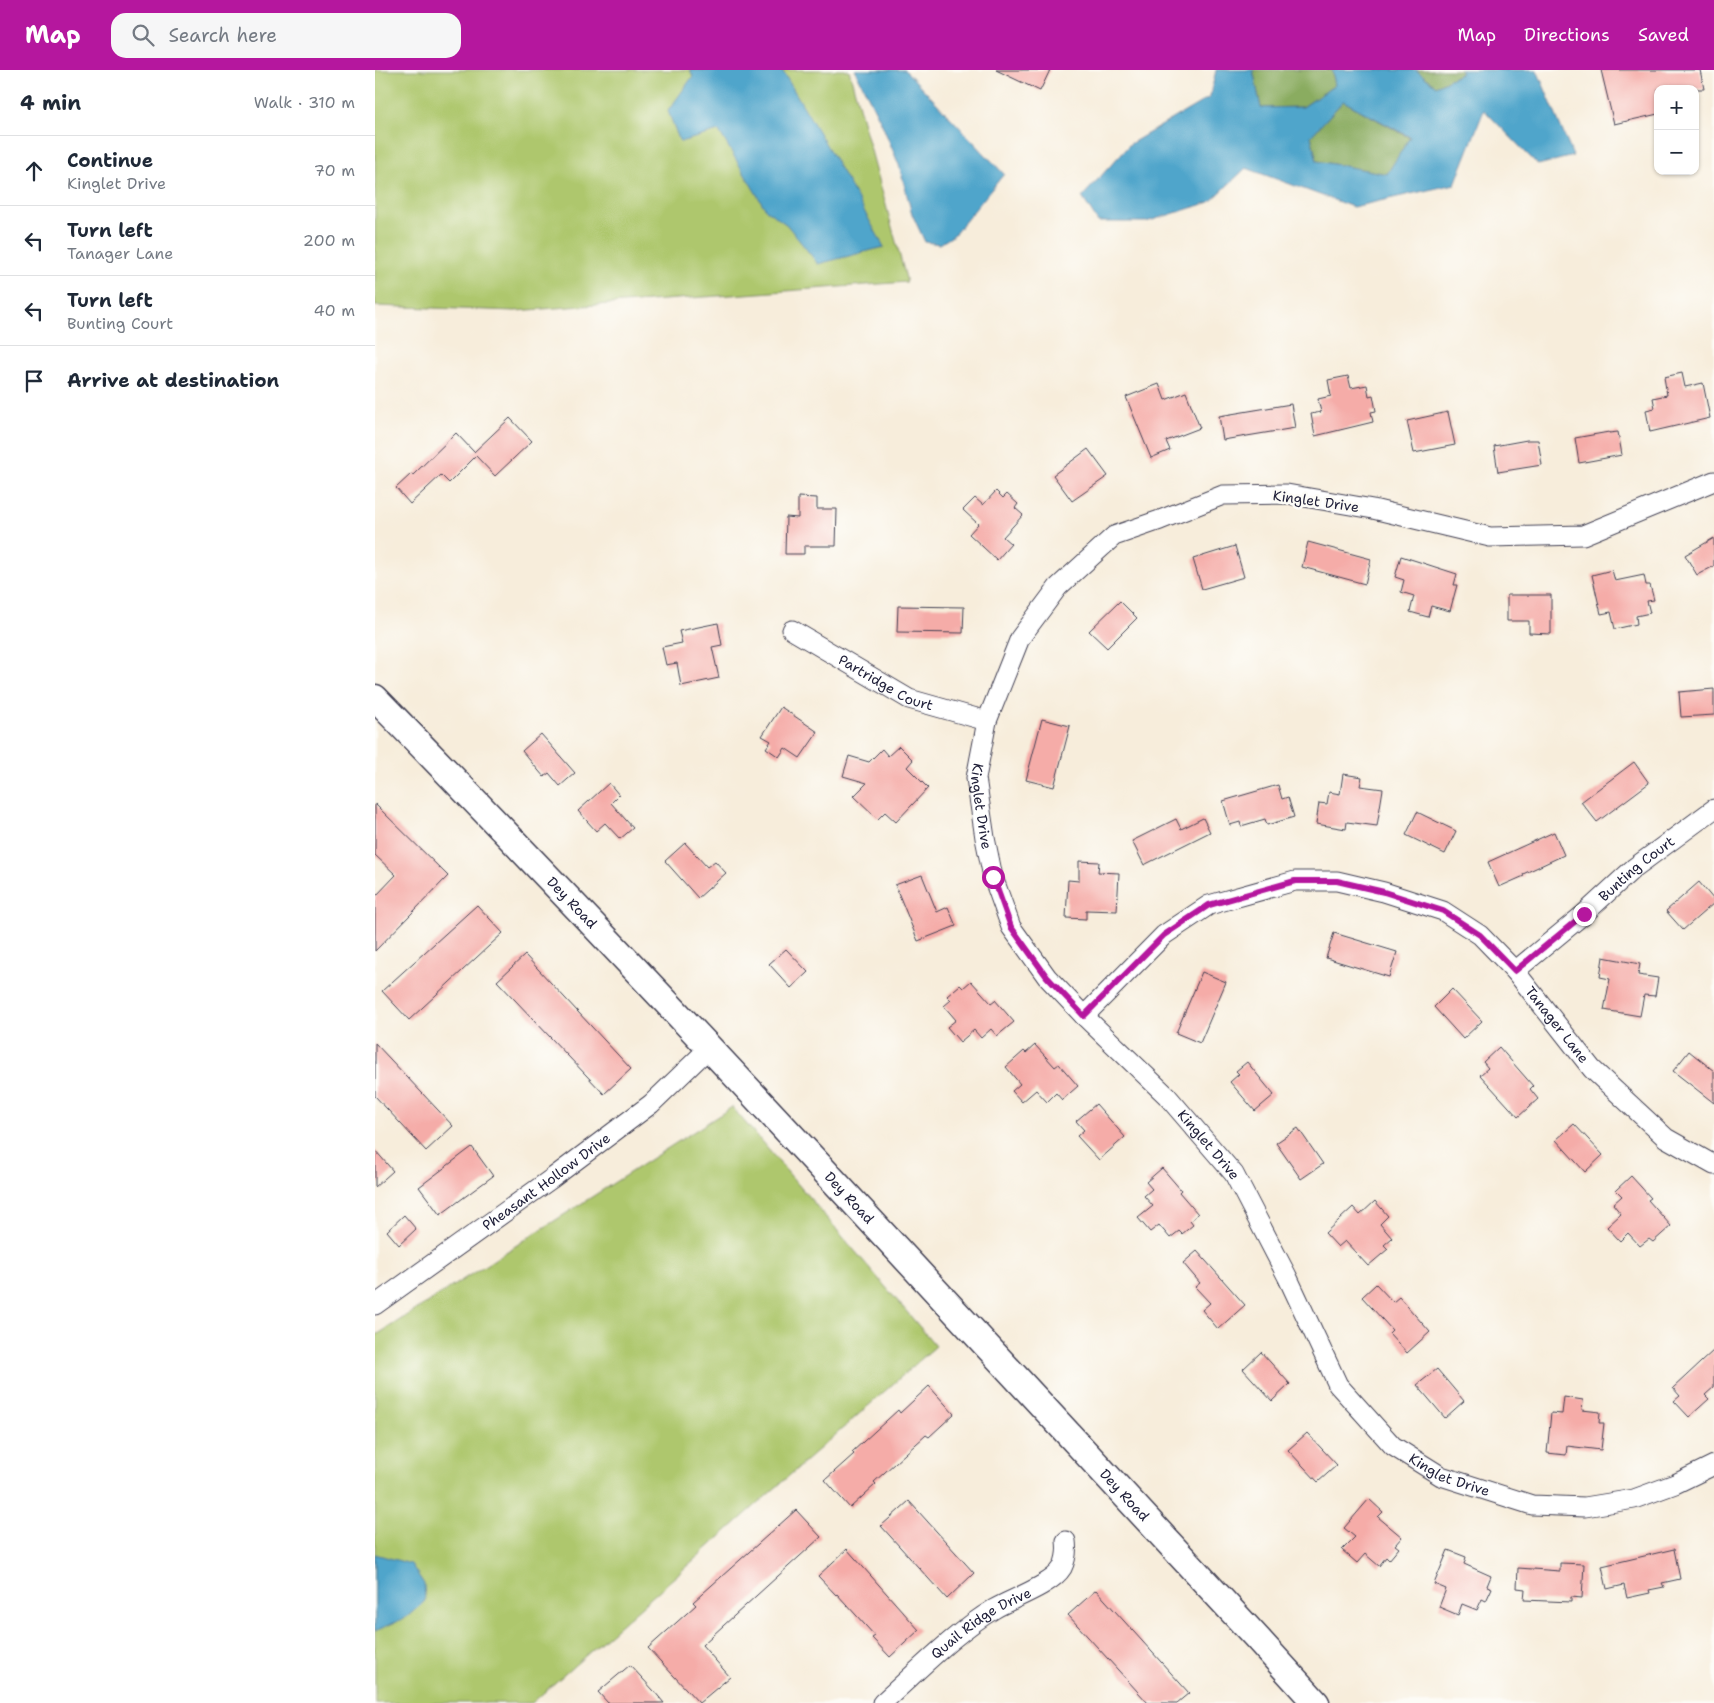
<!DOCTYPE html>
<meta charset="utf-8">
<style>
:root{--surface:#fff;--page:#f6f6f7;--text:#1f2937;--muted:#747a83;--line:#e0e1e3;--accent:#b5179e}
body{margin:0;font-family:"Shantell Sans",sans-serif;background:var(--page);color:var(--text)}
.controls{position:absolute;right:15px;top:15px;display:grid;overflow:hidden;border-radius:10px;box-shadow:0 1px 4px #0004}
.controls button{width:45px;height:45px;display:grid;place-items:center;padding:0;border:0;border-bottom:1px solid var(--line);background:var(--surface);color:var(--text);font:25px sans-serif}
.stop{position:absolute;width:15px;height:15px;margin:-11px;border:4px solid #b5179e;border-radius:50%;background:#fff}
.stop.end{background:#b5179e;border-color:#fff;box-shadow:0 1px 5px #0008}
.list{margin:0;padding:0;list-style:none}
h2{display:flex;justify-content:space-between;align-items:center;height:65px;margin:0;padding:0 20px;font-size:21px}
h2 small{font-size:16px;font-weight:400;color:var(--muted)}
.list li{display:grid;grid-template-columns:32px 1fr auto;gap:15px;align-items:center;box-sizing:border-box;height:70px;padding:0 20px;border-top:1px solid var(--line)}
.list b{display:block;font-size:19px;white-space:nowrap}
.list p{margin:0;font-size:16px;white-space:nowrap;color:var(--muted)}
.list em{font-size:16px;font-style:normal;color:var(--muted)}
.icon{flex:none;width:28px;height:28px;fill:none;stroke:currentColor;stroke-width:2;stroke-linecap:round;stroke-linejoin:round}
.map{position:relative;flex:none;width:1339px;height:1633px;overflow:hidden}
header{display:flex;align-items:center;gap:30px;box-sizing:border-box;height:70px;padding:0 25px;background:var(--accent);color:#fff}
header strong{font-size:24px}
nav{display:flex;gap:28px;margin-inline-start:auto;font-size:18px}
.search{width:350px;height:45px;background:var(--page);display:flex;align-items:center;gap:12px;box-sizing:border-box;padding:0 18px;border-radius:15px;color:var(--muted);font-size:19px}
main{display:flex}
aside{flex:1;background:var(--surface)}
.map>svg:first-child{display:block}
.green{fill:#aec76d;stroke:#687454}
.forest{fill:#8aac60;stroke:#56674e}
.water{fill:#4fa5cb;stroke:#386483;fill-rule:evenodd}
.building{fill:#f5aca8}
.lines{fill:none;stroke-linecap:round;stroke-linejoin:round}
.street-casing{stroke:#424053;stroke-width:21}
.secondary-casing{stroke:#424053;stroke-width:29}
.street{stroke:#fff;stroke-width:19}
.secondary{stroke:#fff;stroke-width:26}
.route{stroke:#b5179e;stroke-width:6}
.labels{text-anchor:middle;stroke-width:5;stroke-linejoin:round;paint-order:stroke}
.street-label{font-size:14px;fill:#22223b;stroke:#fdfcf7}
</style>
<header>
<strong>Map</strong>
<div class="search"><svg class="icon" aria-label="search" viewBox="0 0 24 24"><circle cx="10" cy="10" r="6"/><path d="M15 15l6 6"/></svg>Search here</div>
<nav><a>Map</a><a>Directions</a><a>Saved</a></nav>
</header>
<main>
<aside>
<h2>4 min<small>Walk · 310 m</small></h2>
<ul class="list">
<li><svg class="icon" aria-label="ahead" viewBox="0 0 24 24"><path d="M12 20V5M6 11l6-6 6 6"/></svg><div><b>Continue</b><p>Kinglet Drive</p></div><em>70 m</em></li>
<li><svg class="icon" aria-label="left" viewBox="0 0 24 24"><path d="M17 20v-9H6M10 6l-5 5 5 5"/></svg><div><b>Turn left</b><p>Tanager Lane</p></div><em>200 m</em></li>
<li><svg class="icon" aria-label="left" viewBox="0 0 24 24"><path d="M17 20v-9H6M10 6l-5 5 5 5"/></svg><div><b>Turn left</b><p>Bunting Court</p></div><em>40 m</em></li>
<li><svg class="icon" aria-label="arrive" viewBox="0 0 24 24"><path d="M6 21V4h12l-3 4 3 4H6"/></svg><div><b>Arrive at destination</b></div></li>
</ul>
</aside>
<div class="map">
<svg width="1339" height="1633" viewBox="0 0 1339 1633">
<rect width="100%" height="100%" fill="#fdfcf7"/>
<filter id="ink" filterUnits="userSpaceOnUse"><feTurbulence type="fractalNoise" baseFrequency=".02" numOctaves="2"/><feDisplacementMap in="SourceGraphic" scale="10" xChannelSelector="R" yChannelSelector="G"/><feConvolveMatrix kernelMatrix="1 2 1 2 8 2 1 2 1" color-interpolation-filters="sRGB"/></filter>
<filter id="wash" filterUnits="userSpaceOnUse"><feTurbulence type="fractalNoise" baseFrequency=".0096" numOctaves="4" result="noise"/><feDisplacementMap in="SourceGraphic" scale="20" xChannelSelector="R" yChannelSelector="G"/><feGaussianBlur stdDeviation="1.12" result="paint"/><feColorMatrix in="noise" values="0 0 0 0 0 0 0 0 0 0 0 0 0 0 0 0 0 1.4 0 .05"/><feComposite in="paint" operator="in"/></filter>
<g filter="url(#wash)">
<rect width="100%" height="100%" fill="#f7eddb"/>
<g class="green">
<path d="M 0,0 L 474,0 L 532,212 L 140,241 L 0,236 Z"/>
<path d="M 357,1037 L 561,1276 L 157,1633 L 0,1633 L 0,1266 Z"/>
</g>
<g class="forest">
<path d="M 878,0 L 957,0 L 960,15 L 928,37 L 886,38 Z"/>
<path d="M 1041,0 L 1085,0 L 1087,3 L 1061,16 Z"/>
<path d="M 968,31 L 1035,68 L 1012,104 L 942,91 L 936,66 Z"/>
</g>
<g class="water">
<path d="M 315,0 L 407,0 L 476,117 L 509,177 L 443,194 L 412,155 L 391,140 L 344,61 L 305,72 L 293,41 L 318,6 Z"/>
<path d="M 480,0 L 529,0 L 532,2 L 629,104 L 579,165 L 565,174 L 550,172 L 537,144 L 524,95 L 506,52 Z"/>
<path d="M 841,0 L 878,0 L 886,38 L 928,37 L 960,15 L 957,0 L 1041,0 L 1061,16 L 1087,3 L 1085,0 L 1162,0 L 1198,86 L 1163,95 L 1109,40 L 1080,114 L 978,137 L 871,98 L 835,132 L 771,152 L 723,152 L 707,127 L 755,74 L 835,27 ZM 968,31 L 1035,67 L 1012,104 L 942,91 L 936,66 Z"/>
<path d="M 0,1484 L 36,1494 L 49,1514 L 50,1531 L 32,1547 L 0,1561 Z"/>
</g>
<g id="blocks">
<g class="building">
<path d="M 621,0 L 675,0 L 665,21 Z"/>
<path d="M 1226,0 L 1325,0 L 1329,19 L 1283,19 L 1283,44 L 1239,54 Z"/>
<path d="M 1307,303 L 1310,317 L 1328,313 L 1335,348 L 1275,362 L 1271,340 L 1280,338 L 1278,328 L 1292,325 L 1289,307 Z"/>
<path d="M 973,306 L 976,318 L 992,315 L 994,326 L 998,325 L 1001,341 L 996,342 L 998,352 L 940,366 L 936,344 L 946,342 L 943,329 L 956,326 L 953,310 Z"/>
<path d="M 784,314 L 790,330 L 811,322 L 825,358 L 791,371 L 795,380 L 776,388 L 751,327 Z"/>
<path d="M 916,334 L 920,358 L 848,370 L 844,346 Z"/>
<path d="M 1073,342 L 1080,375 L 1039,383 L 1032,351 Z"/>
<path d="M 135,348 L 157,371 L 120,406 L 101,386 L 74,413 L 66,405 L 35,434 L 21,418 L 36,404 L 38,405 L 81,363 L 99,382 Z"/>
<path d="M 1234,362 L 1234,363 L 1243,362 L 1247,385 L 1204,393 L 1200,368 Z"/>
<path d="M 1152,370 L 1163,370 L 1167,395 L 1123,402 L 1119,376 Z"/>
<path d="M 713,379 L 733,406 L 697,431 L 678,405 Z"/>
<path d="M 621,421 L 628,428 L 632,424 L 643,434 L 640,438 L 648,445 L 628,467 L 636,474 L 622,490 L 594,464 L 603,454 L 588,440 L 600,428 L 608,435 Z"/>
<path d="M 423,427 L 442,428 L 442,439 L 462,439 L 461,476 L 429,476 L 429,484 L 410,484 L 411,447 L 423,448 Z"/>
<path d="M 1339,468 L 1339,496 L 1322,505 L 1310,485 Z"/>
<path d="M 933,472 L 996,489 L 990,514 L 927,497 Z"/>
<path d="M 860,476 L 869,507 L 827,519 L 818,489 Z"/>
<path d="M 1026,486 L 1082,504 L 1079,515 L 1082,515 L 1075,541 L 1056,536 L 1053,547 L 1035,542 L 1039,526 L 1026,522 L 1029,510 L 1020,507 Z"/>
<path d="M 1237,500 L 1240,511 L 1269,505 L 1271,515 L 1275,515 L 1279,530 L 1272,531 L 1275,543 L 1261,546 L 1262,554 L 1240,559 L 1236,542 L 1226,544 L 1217,505 Z"/>
<path d="M 1132,525 L 1176,525 L 1176,564 L 1154,563 L 1154,551 L 1132,551 Z"/>
<path d="M 745,531 L 762,548 L 732,578 L 714,561 Z"/>
<path d="M 523,536 L 589,537 L 588,563 L 522,562 Z"/>
<path d="M 343,553 L 347,575 L 337,577 L 344,608 L 306,616 L 302,593 L 291,595 L 287,577 L 307,573 L 304,561 Z"/>
<path d="M 1339,619 L 1339,645 L 1306,647 L 1304,622 Z"/>
<path d="M 406,637 L 443,662 L 425,688 L 410,678 L 404,687 L 391,678 L 396,671 L 387,666 Z"/>
<path d="M 667,649 L 695,656 L 679,717 L 651,710 Z"/>
<path d="M 166,664 L 200,703 L 185,716 L 174,703 L 169,707 L 147,681 Z"/>
<path d="M 524,676 L 538,690 L 532,697 L 553,718 L 521,752 L 510,742 L 503,749 L 479,726 L 492,713 L 468,706 L 474,686 L 494,692 L 507,679 L 513,686 Z"/>
<path d="M 1259,692 L 1274,713 L 1222,752 L 1206,732 Z"/>
<path d="M 968,704 L 987,707 L 985,716 L 1008,719 L 1002,756 L 972,752 L 971,759 L 941,754 L 944,733 L 952,734 L 954,722 L 965,724 Z"/>
<path d="M 234,713 L 244,725 L 236,733 L 258,758 L 245,769 L 230,753 L 221,761 L 203,741 Z"/>
<path d="M 903,715 L 907,729 L 913,727 L 919,747 L 892,755 L 890,749 L 866,756 L 865,752 L 855,755 L 848,731 Z"/>
<path d="M 0,734 L 73,806 L 0,881 L 0,827 L 21,805 L 0,785 Z"/>
<path d="M 1042,742 L 1081,761 L 1070,784 L 1031,765 Z"/>
<path d="M 828,748 L 835,762 L 769,795 L 757,771 L 801,749 L 806,759 Z"/>
<path d="M 1179,762 L 1189,785 L 1148,804 L 1149,806 L 1124,817 L 1113,792 Z"/>
<path d="M 310,773 L 332,797 L 340,791 L 351,803 L 323,828 L 290,791 Z"/>
<path d="M 704,791 L 724,792 L 723,802 L 744,803 L 742,841 L 711,840 L 711,849 L 691,848 L 693,810 L 704,811 Z"/>
<path d="M 547,805 L 562,842 L 573,837 L 581,856 L 543,871 L 520,815 Z"/>
<path d="M 1324,812 L 1339,830 L 1339,833 L 1308,860 L 1291,841 Z"/>
<path d="M 102,835 L 128,863 L 34,950 L 7,921 Z"/>
<path d="M 959,863 L 1022,882 L 1014,907 L 951,888 Z"/>
<path d="M 411,879 L 433,902 L 416,918 L 394,894 Z"/>
<path d="M 150,885 L 256,999 L 229,1024 L 122,911 Z"/>
<path d="M 1228,887 L 1265,894 L 1263,905 L 1283,908 L 1280,926 L 1269,925 L 1265,946 L 1229,940 L 1235,909 L 1225,907 Z"/>
<path d="M 827,902 L 851,912 L 825,973 L 801,963 Z"/>
<path d="M 596,911 L 616,933 L 620,930 L 639,952 L 622,966 L 616,959 L 606,968 L 599,960 L 585,972 L 572,957 L 581,950 L 569,936 L 576,930 L 572,926 L 585,915 L 588,918 Z"/>
<path d="M 1077,919 L 1107,951 L 1088,969 L 1059,937 Z"/>
<path d="M 0,973 L 78,1056 L 51,1081 L 0,1026 Z"/>
<path d="M 660,975 L 680,997 L 684,994 L 703,1016 L 687,1030 L 681,1023 L 672,1032 L 661,1020 L 647,1032 L 637,1021 L 645,1014 L 631,997 L 649,981 L 651,983 Z"/>
<path d="M 1124,977 L 1158,1016 L 1155,1019 L 1163,1029 L 1143,1047 L 1105,1005 L 1113,998 L 1108,992 Z"/>
<path d="M 1314,981 L 1339,1001 L 1339,1033 L 1298,1001 Z"/>
<path d="M 872,992 L 899,1025 L 880,1041 L 855,1012 L 864,1004 L 861,1001 Z"/>
<path d="M 721,1034 L 750,1067 L 724,1090 L 702,1066 L 709,1060 L 701,1051 Z"/>
<path d="M 1199,1054 L 1228,1085 L 1210,1102 L 1181,1070 Z"/>
<path d="M 923,1058 L 948,1094 L 926,1109 L 901,1073 Z"/>
<path d="M 97,1077 L 118,1106 L 65,1145 L 44,1117 Z"/>
<path d="M 0,1080 L 18,1101 L 0,1117 Z"/>
<path d="M 787,1098 L 806,1120 L 804,1122 L 823,1144 L 815,1151 L 818,1155 L 807,1164 L 804,1161 L 795,1168 L 784,1155 L 775,1162 L 763,1148 L 778,1136 L 769,1126 L 777,1119 L 771,1112 Z"/>
<path d="M 1256,1106 L 1276,1128 L 1273,1130 L 1296,1156 L 1278,1172 L 1274,1169 L 1265,1176 L 1253,1163 L 1245,1171 L 1232,1157 L 1246,1144 L 1238,1134 L 1247,1126 L 1241,1120 Z"/>
<path d="M 1000,1131 L 1013,1146 L 1005,1154 L 1017,1168 L 1009,1175 L 1013,1179 L 993,1196 L 970,1171 L 963,1177 L 950,1163 L 978,1137 L 985,1145 Z"/>
<path d="M 29,1145 L 41,1159 L 24,1175 L 12,1161 Z"/>
<path d="M 822,1181 L 870,1235 L 843,1259 L 827,1240 L 835,1233 L 820,1217 L 825,1213 L 808,1193 Z"/>
<path d="M 1001,1214 L 1018,1232 L 1024,1227 L 1055,1262 L 1032,1283 L 1014,1263 L 1017,1260 L 987,1227 Z"/>
<path d="M 1339,1280 L 1339,1317 L 1330,1325 L 1334,1329 L 1314,1347 L 1299,1331 L 1305,1326 L 1298,1318 Z"/>
<path d="M 886,1282 L 915,1314 L 897,1331 L 868,1299 Z"/>
<path d="M 1062,1299 L 1089,1331 L 1070,1348 L 1042,1315 Z"/>
<path d="M 554,1316 L 579,1344 L 554,1367 L 551,1365 L 499,1412 L 501,1414 L 475,1438 L 450,1410 L 479,1384 L 477,1382 L 523,1340 L 525,1343 Z"/>
<path d="M 1189,1327 L 1208,1330 L 1207,1340 L 1225,1342 L 1224,1353 L 1229,1353 L 1226,1380 L 1192,1376 L 1191,1385 L 1172,1383 L 1176,1343 L 1187,1344 Z"/>
<path d="M 932,1363 L 962,1395 L 943,1412 L 913,1380 Z"/>
<path d="M 994,1429 L 1008,1442 L 1003,1447 L 1027,1467 L 1020,1475 L 1024,1478 L 1014,1490 L 1011,1487 L 1004,1496 L 990,1484 L 982,1493 L 967,1480 L 980,1467 L 969,1458 Z"/>
<path d="M 534,1431 L 599,1503 L 572,1529 L 506,1456 Z"/>
<path d="M 421,1440 L 446,1467 L 327,1575 L 355,1607 L 324,1633 L 273,1578 L 321,1535 L 318,1532 Z"/>
<path d="M 472,1479 L 544,1560 L 515,1587 L 497,1568 L 500,1566 L 462,1524 L 461,1525 L 443,1506 Z"/>
<path d="M 1299,1479 L 1305,1509 L 1287,1513 L 1289,1517 L 1274,1520 L 1275,1523 L 1252,1528 L 1249,1515 L 1232,1519 L 1227,1496 Z"/>
<path d="M 1073,1480 L 1091,1487 L 1089,1494 L 1116,1506 L 1112,1516 L 1117,1518 L 1111,1531 L 1107,1529 L 1102,1540 L 1087,1534 L 1083,1545 L 1064,1537 L 1071,1519 L 1059,1514 Z"/>
<path d="M 1185,1493 L 1209,1494 L 1207,1528 L 1196,1527 L 1196,1532 L 1149,1530 L 1150,1519 L 1142,1518 L 1143,1498 L 1185,1501 Z"/>
<path d="M 721,1520 L 814,1623 L 802,1633 L 773,1633 L 693,1545 Z"/>
<path d="M 255,1595 L 279,1621 L 289,1633 L 233,1633 L 223,1622 Z"/>
</g>
</g>
</g>
<g filter="url(#ink)">
<use href="#blocks" fill-opacity="0" stroke="#424053" stroke-width="1"/>
<g class="lines">
<g class="street-casing">
<g id="street">
<path id="s1" d="M 1339,411 L 1208,465 L 1115,467 L 998,439 L 912,424 L 848,425 L 785,450 L 739,466 L 683,517 L 645,568 L 612,651 L 601,708 L 610,768 L 618,807 L 636,857 L 672,907 L 709,946 L 792,1026 L 859,1104 L 912,1206 L 963,1315 L 1018,1376 L 1066,1406 L 1157,1435 L 1210,1437 L 1259,1429 L 1300,1414 L 1339,1395"/>
<path id="s2" d="M 417,560 L 534,629 L 612,651"/>
<path id="s3" d="M 1140,901 L 1209,844 L 1259,798 L 1339,739"/>
<path id="s4" d="M 709,946 L 789,865 L 834,835 L 920,811 L 962,811 L 1009,822 L 1068,841 L 1105,865 L 1140,901 L 1217,999 L 1291,1068 L 1339,1095"/>
<path id="s5" d="M 0,1235 L 176,1109 L 276,1034 L 334,978"/>
<path id="s6" d="M 507,1633 C 542,1602 579,1563 619,1539 C 636,1529 677,1515 687,1498 C 691,1490 692,1479 691,1471"/>
</g>
</g>
<g class="secondary-casing">
<g id="secondary">
<path id="s7" d="M 0,628 C 300,935 590,1253 882,1568 L 941,1633"/>
</g>
</g>
<use href="#street" class="street"/>
<use href="#secondary" class="secondary"/>
</g>
</g>
<g class="lines" filter="url(#ink)">
<path class="route" d="M 618,807 L 636,857 L 672,907 L 709,946 L 789,865 L 834,835 L 920,811 L 962,811 L 1009,822 L 1068,841 L 1105,865 L 1140,901 L 1209,844"/>
</g>
<g class="labels">
<g class="street-label">
<text transform="translate(941 431) rotate(8)" y="5">Kinglet Drive</text>
<text dy="5" stroke="none"><textPath href="#s2" startOffset="108">Partridge Court</textPath></text>
<text dy="5" stroke="none"><textPath href="#s1" startOffset="938">Kinglet Drive</textPath></text>
<text dy="5" stroke="none"><textPath href="#s3" startOffset="159">Bunting Court</textPath></text>
<text dy="5" stroke="none"><textPath href="#s7" startOffset="284">Dey Road</textPath></text>
<text dy="5" stroke="none"><textPath href="#s4" startOffset="572">Tanager Lane</textPath></text>
<text dy="5" stroke="none"><textPath href="#s1" startOffset="1358">Kinglet Drive</textPath></text>
<text dy="5" stroke="none"><textPath href="#s5" startOffset="211">Pheasant Hollow Drive</textPath></text>
<text dy="5" stroke="none"><textPath href="#s7" startOffset="689">Dey Road</textPath></text>
<text dy="5" stroke="none"><textPath href="#s1" startOffset="1778">Kinglet Drive</textPath></text>
<text dy="5" stroke="none"><textPath href="#s7" startOffset="1094">Dey Road</textPath></text>
<text dy="5" stroke="none"><textPath href="#s6" startOffset="128">Quail Ridge Drive</textPath></text>
</g>
</g>
</svg>
<div class="controls">
<button>+</button>
<button>−</button>
</div>
<div class="stop" style="left:618px;top:807px"></div>
<div class="stop end" style="left:1209px;top:844px"></div>
</div>
</main>
